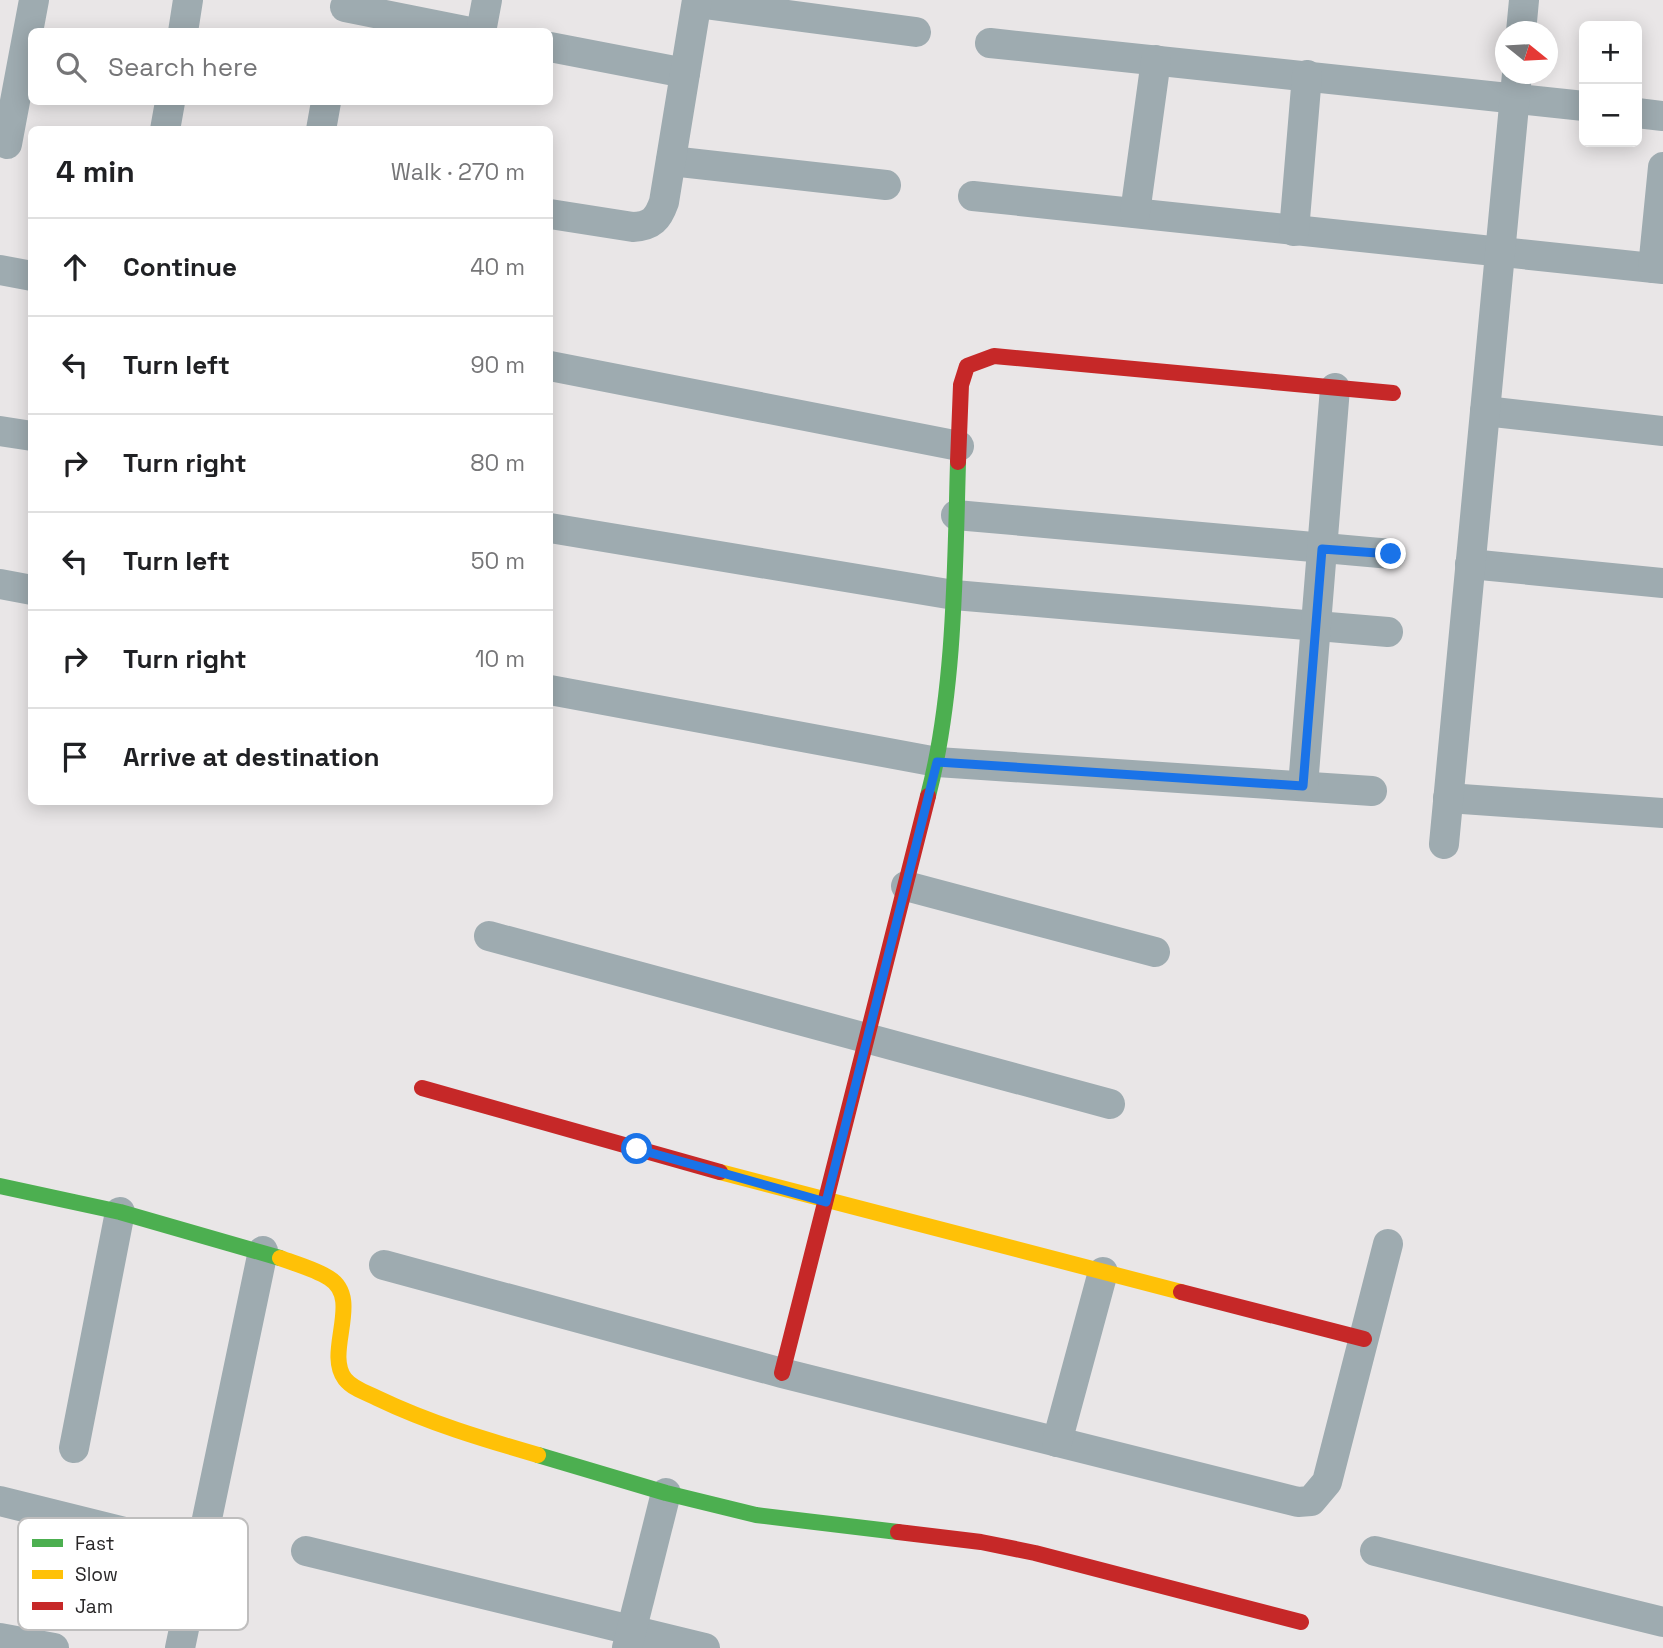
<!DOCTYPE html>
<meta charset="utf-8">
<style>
:root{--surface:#fff;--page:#f6f6f6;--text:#202124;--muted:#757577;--line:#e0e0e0}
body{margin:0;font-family:"Space Grotesk",sans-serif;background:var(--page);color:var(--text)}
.controls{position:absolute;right:21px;top:21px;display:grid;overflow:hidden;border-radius:10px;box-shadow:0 4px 18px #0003}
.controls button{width:63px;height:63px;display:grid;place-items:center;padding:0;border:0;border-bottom:2px solid var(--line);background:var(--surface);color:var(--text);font:35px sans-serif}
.compass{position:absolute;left:1495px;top:21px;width:63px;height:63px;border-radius:50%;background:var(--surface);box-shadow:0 4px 18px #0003;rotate:108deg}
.stop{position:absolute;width:21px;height:21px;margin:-16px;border:5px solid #1a73e8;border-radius:50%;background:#fff}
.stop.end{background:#1a73e8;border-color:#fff;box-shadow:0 2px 7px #0008}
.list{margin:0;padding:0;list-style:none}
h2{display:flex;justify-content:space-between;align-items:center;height:91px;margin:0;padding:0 28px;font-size:30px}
h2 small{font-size:23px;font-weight:400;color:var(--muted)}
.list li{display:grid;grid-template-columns:46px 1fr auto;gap:21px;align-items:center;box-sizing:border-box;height:98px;padding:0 28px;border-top:2px solid var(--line)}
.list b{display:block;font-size:26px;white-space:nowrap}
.list em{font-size:23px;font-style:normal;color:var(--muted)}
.icon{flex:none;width:38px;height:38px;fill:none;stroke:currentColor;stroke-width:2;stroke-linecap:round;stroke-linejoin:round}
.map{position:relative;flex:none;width:1663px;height:1648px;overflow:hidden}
.search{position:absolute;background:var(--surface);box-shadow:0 4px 18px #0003;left:28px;top:28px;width:525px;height:77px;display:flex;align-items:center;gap:18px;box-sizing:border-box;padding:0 24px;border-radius:10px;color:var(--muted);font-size:26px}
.panel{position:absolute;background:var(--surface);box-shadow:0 4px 18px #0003;left:28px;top:126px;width:525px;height:679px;border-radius:10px}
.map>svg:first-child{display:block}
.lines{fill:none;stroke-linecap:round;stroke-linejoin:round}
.street{stroke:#9eabb0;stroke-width:30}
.fast{stroke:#4caf50;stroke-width:16}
.slow{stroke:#ffc107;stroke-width:16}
.jam{stroke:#c62828;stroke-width:16}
.route{stroke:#1a73e8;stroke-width:9}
.key{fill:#fff;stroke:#bfbebe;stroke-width:2}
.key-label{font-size:19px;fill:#292728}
</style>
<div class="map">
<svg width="1663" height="1648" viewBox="0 0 1663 1648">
<rect width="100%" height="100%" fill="#e9e6e7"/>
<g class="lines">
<g class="street">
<path d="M 697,3 L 916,32"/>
<path d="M 345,7 L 470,32"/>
<path d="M 183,32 L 188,0"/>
<path d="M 481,32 L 487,0"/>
<path d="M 1521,32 L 1524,0"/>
<path d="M 990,43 L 1584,106"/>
<path d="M 550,47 L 685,73"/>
<path d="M 1637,113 L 1663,116"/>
<path d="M 165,130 L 170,102"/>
<path d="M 321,130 L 326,102"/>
<path d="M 7,144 L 34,0"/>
<path d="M 671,161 L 886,185"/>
<path d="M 973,196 L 1663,269"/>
<path d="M 1135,213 L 1156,60"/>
<path d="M 550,214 L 633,227 C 652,226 658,219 664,202 L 697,0"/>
<path d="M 1294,231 L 1307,75"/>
<path d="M 1653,268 L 1663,167"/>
<path d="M 0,270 L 32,276"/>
<path d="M 550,366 L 959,446"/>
<path d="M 1485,411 L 1663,431"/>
<path d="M 0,431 L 32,436"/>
<path d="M 956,515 L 1391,554"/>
<path d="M 550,528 L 954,595 L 1388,632"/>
<path d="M 1470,564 L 1663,583"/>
<path d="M 0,584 L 32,590"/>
<path d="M 550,690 L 937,762 L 1372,791"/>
<path d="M 1303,786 L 1335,388"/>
<path d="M 1448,798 L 1663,813"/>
<path d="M 1444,844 L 1517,74"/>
<path d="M 906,886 L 1155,952"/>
<path d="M 489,936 L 1110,1104"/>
<path d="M 384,1265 L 782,1373 L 1298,1502 L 1311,1501 L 1327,1482 L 1388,1244"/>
<path d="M 1057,1442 L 1103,1272"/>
<path d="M 74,1448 L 120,1212"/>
<path d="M 0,1501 L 201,1551"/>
<path d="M 306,1551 L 705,1648"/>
<path d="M 1375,1551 L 1663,1622"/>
<path d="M 0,1638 L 54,1648"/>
<path d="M 180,1648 L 263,1251"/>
<path d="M 627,1648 L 666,1493"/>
</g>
<g class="fast">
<path d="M 928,796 C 955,693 955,568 958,462"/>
<path d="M 0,1186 L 120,1212 L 280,1258"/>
<path d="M 538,1455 L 666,1493 L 756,1515 L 898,1532"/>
</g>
<g class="slow">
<path d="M 720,1172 L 1181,1292"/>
<path d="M 280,1258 C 296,1264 315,1269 329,1278 C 363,1299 324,1352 345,1379 C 353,1389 367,1393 377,1398 C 429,1423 483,1439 538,1455"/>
</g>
<g class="jam">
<path d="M 958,462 L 961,385 L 967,366 L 994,356 L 1393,393"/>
<path d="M 422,1088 L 720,1172"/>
<path d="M 1181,1292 L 1364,1339"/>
<path d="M 782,1373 L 928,796"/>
<path d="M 898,1532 L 981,1542 L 1035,1553 L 1301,1622"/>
</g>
</g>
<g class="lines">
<path class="route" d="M 637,1149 L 826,1202 L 937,762 L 1303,786 L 1322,549 L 1391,554"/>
</g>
<rect x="18" y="1518" width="230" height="112" rx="10" class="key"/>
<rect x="32" y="1539" width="31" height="8" fill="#4caf50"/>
<rect x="32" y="1570" width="31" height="9" fill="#ffc107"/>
<rect x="32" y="1602" width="31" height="8" fill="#c62828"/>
<g class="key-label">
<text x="75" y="1550">Fast</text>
<text x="75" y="1581">Slow</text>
<text x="75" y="1613">Jam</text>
</g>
</svg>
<div class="controls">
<button>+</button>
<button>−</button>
</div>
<svg class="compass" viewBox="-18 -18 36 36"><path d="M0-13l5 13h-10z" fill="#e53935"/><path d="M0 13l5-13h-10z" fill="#757577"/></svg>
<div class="stop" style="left:637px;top:1149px"></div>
<div class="stop end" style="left:1391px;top:554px"></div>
<div class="search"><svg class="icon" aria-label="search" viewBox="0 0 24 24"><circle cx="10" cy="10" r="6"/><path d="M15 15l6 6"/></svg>Search here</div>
<section class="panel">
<h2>4 min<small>Walk · 270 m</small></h2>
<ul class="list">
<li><svg class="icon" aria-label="ahead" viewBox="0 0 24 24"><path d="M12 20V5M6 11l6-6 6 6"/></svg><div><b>Continue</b></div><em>40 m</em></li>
<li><svg class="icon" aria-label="left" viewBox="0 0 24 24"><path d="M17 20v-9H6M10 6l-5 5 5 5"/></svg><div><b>Turn left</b></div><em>90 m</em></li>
<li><svg class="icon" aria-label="right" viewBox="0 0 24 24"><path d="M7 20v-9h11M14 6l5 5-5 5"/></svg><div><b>Turn right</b></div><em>80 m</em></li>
<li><svg class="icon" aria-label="left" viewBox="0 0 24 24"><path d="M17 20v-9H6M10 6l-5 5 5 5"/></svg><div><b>Turn left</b></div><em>50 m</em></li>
<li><svg class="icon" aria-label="right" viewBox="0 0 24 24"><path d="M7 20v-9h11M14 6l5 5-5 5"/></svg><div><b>Turn right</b></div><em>10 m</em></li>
<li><svg class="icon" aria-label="arrive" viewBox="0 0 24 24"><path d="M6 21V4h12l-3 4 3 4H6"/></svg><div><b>Arrive at destination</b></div></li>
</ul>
</section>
</div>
